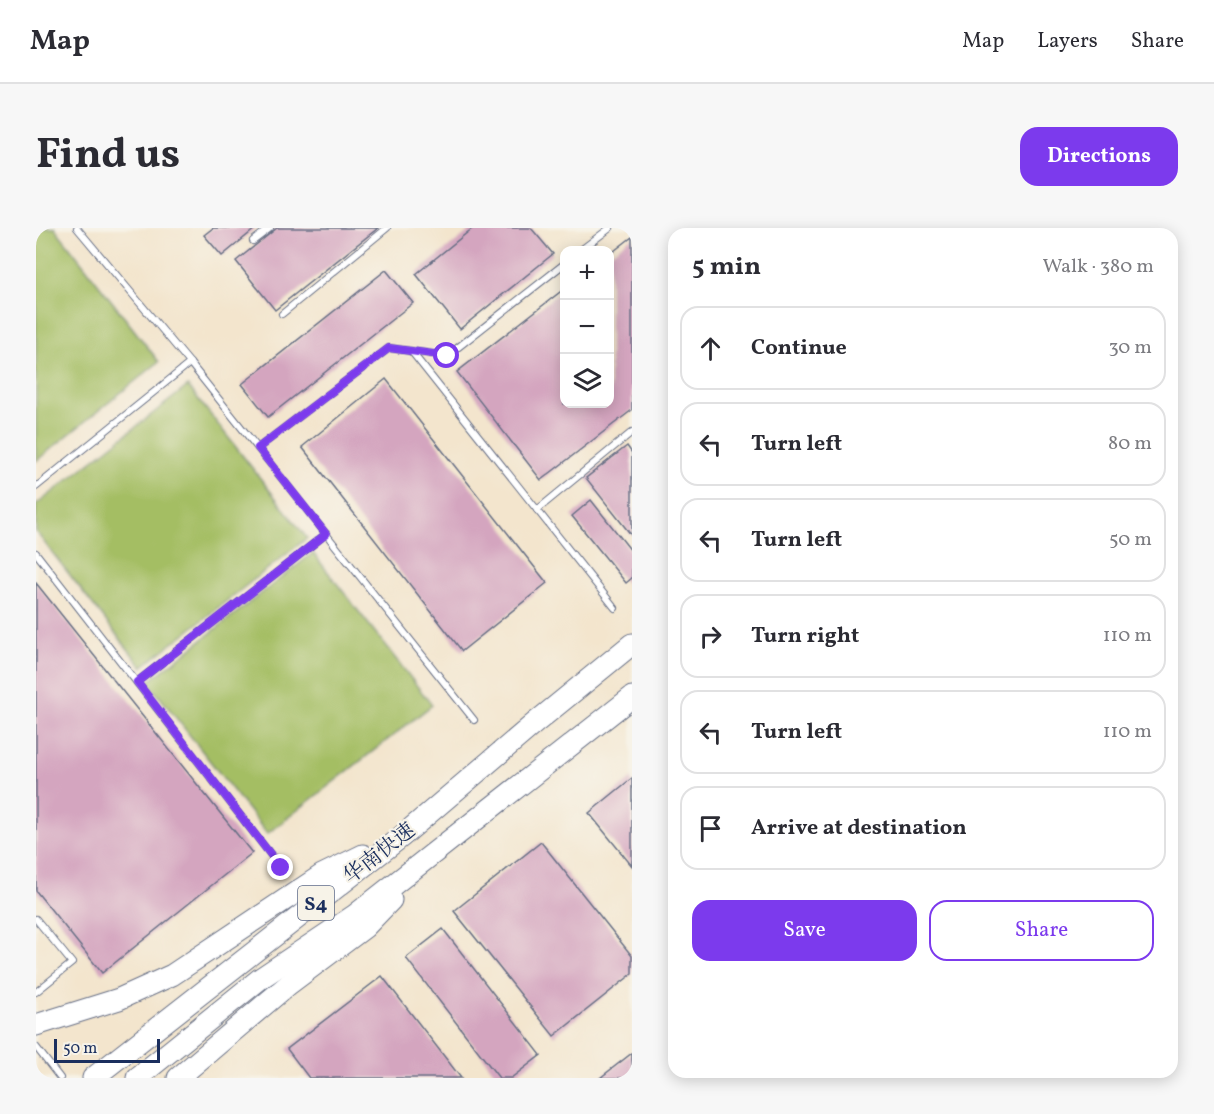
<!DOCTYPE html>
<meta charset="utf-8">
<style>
:root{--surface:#fff;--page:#f7f7f7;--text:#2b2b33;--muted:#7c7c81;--line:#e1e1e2;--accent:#7c3aed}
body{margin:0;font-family:Vollkorn,"Noto Serif SC",serif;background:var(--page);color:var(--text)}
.controls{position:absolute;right:18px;top:18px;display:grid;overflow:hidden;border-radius:12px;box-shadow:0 3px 15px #0003}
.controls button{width:54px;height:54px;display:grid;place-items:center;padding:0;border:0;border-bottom:2px solid var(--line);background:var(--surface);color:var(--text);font:30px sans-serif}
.scale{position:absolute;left:18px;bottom:15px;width:106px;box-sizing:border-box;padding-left:6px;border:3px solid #1b2f5e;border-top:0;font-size:16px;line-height:21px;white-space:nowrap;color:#1b2f5e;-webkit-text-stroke:4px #f7f3e8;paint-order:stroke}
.stop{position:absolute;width:18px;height:18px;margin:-14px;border:4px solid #7c3aed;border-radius:50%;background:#fff}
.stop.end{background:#7c3aed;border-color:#fff;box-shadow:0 2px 6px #0008}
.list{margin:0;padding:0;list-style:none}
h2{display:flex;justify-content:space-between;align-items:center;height:78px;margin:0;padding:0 24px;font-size:26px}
h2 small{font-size:20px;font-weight:400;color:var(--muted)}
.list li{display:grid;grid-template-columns:39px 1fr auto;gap:18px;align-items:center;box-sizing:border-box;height:84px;margin:0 12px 12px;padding:0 12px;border:2px solid var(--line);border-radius:18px}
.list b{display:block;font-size:22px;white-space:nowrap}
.list em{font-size:20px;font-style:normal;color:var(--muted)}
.actions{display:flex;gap:12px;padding:18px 24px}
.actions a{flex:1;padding:14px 0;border:2px solid var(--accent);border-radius:18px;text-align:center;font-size:21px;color:var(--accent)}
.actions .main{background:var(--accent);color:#fff}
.icon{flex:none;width:33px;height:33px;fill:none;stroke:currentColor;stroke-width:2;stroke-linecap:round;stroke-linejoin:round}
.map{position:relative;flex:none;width:596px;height:850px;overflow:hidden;border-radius:18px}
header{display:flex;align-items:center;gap:36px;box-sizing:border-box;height:84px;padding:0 30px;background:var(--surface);border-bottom:2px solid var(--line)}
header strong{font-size:28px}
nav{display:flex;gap:33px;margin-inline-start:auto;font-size:21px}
.intro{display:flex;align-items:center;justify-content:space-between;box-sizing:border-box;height:144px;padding:0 36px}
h1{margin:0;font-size:42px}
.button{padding:15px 27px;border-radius:18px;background:var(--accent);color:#fff;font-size:21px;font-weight:700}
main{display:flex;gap:36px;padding:0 36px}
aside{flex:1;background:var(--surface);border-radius:18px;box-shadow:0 3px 15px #0003}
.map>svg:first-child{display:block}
.green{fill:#a4be64;stroke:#607661;stroke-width:1.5}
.building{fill:#d4a5bf}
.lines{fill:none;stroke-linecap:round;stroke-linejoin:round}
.service-casing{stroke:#676f85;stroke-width:8}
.motorway-casing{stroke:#676f85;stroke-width:23}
.service{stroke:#fff;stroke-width:6}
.motorway{stroke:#fff;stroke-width:21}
.route{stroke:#7c3aed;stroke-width:8}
.labels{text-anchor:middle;stroke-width:4.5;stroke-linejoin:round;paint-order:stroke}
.shield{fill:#f7f3e8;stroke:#5d6a87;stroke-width:1.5}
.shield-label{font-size:20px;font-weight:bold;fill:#1b2f5e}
.street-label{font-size:21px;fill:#1b2f5e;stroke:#f7f3e8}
</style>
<header>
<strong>Map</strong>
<nav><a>Map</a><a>Layers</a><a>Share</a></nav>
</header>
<div class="intro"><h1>Find us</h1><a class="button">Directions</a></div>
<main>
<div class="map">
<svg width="596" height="850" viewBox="0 0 596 850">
<rect width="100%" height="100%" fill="#f7f3e8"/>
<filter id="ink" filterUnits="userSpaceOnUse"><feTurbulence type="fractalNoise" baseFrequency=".0167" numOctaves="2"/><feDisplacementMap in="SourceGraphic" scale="12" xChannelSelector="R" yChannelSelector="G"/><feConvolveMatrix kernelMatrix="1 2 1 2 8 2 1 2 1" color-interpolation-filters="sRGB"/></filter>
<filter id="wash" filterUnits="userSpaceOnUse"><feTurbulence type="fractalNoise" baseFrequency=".008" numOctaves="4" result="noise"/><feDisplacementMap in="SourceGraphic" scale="24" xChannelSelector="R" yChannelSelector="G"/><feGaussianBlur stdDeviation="1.35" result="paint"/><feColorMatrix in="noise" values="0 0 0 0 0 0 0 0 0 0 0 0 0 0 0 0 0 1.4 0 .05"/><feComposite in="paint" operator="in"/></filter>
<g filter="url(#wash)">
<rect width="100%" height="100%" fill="#f3e5cd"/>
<g class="green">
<path d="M 0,0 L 19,0 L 123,134 L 0,233 Z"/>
<path d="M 152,158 L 271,310 L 106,439 L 0,304 L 0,277 Z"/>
<path d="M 277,325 L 396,477 L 231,606 L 112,454 Z"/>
</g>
<g id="blocks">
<g class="building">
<path d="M 177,0 L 220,0 L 186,28 L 168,7 Z"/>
<path d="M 241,0 L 342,0 L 239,82 L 200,33 Z"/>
<path d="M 437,0 L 495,0 L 517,26 L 424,101 L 380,46 Z"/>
<path d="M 596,9 L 596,182 L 505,252 L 421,144 L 528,61 L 528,176 L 574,176 L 574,26 Z"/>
<path d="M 350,42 L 377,75 L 232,189 L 206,156 Z"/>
<path d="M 350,151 L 511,355 L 426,423 L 266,219 Z"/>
<path d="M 591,218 L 596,225 L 596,308 L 550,250 Z"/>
<path d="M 555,272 L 596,324 L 596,350 L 590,355 L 536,288 Z"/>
<path d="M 0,355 L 216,625 L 66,745 L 0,663 Z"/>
<path d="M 596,550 L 596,638 L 553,585 Z"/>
<path d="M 505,614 L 596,728 L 596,746 L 518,808 L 418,683 Z"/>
<path d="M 407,701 L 505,827 L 475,850 L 463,850 L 370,730 Z"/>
<path d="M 346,748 L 425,850 L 273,850 L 251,821 Z"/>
<path d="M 596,825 L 596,850 L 564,850 Z"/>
</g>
</g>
</g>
<g filter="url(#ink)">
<use href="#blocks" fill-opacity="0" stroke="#676f85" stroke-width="1.5"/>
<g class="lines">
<g class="service-casing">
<g id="service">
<path d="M 41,0 L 154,135 L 438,492"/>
<path d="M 217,13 L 234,0"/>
<path d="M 545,22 L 574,0"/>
<path d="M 246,86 L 351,0"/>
<path d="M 375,123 L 579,380"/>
<path d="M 222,220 L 353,120 L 411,128 L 528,36"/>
<path d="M 0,259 L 154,135"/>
<path d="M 501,282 L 596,204"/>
<path d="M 0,325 L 245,640"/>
<path d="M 101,454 L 290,306"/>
<path d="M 0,691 L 36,735 L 0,764"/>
<path d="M 0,819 L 24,850"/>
</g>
</g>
<g class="motorway-casing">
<g id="motorway">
<path d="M 0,797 L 83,771 L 136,747 L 286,647 L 327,627"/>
<path d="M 57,850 L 365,609 L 499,495 L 596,416"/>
<path d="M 101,850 L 225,750 L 319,687 L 596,469"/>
<path d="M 142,850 L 253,756 L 329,699 L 355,672"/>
</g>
</g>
<use href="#service" class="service"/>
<use href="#motorway" class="motorway"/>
</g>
</g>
<g class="lines" filter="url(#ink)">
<path class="route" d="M 245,640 L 101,454 L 290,306 L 222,220 L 353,120 L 411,128"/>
</g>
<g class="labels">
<rect class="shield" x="262" y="658" width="36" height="34" rx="4.5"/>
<g class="shield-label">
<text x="280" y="682">S4</text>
</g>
<g class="street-label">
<text transform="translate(343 625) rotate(-38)" y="7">华南快速</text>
</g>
</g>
</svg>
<div class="controls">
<button>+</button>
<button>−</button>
<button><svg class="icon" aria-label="layers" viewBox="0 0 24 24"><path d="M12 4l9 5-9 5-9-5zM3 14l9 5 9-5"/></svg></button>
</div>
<div class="scale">50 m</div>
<div class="stop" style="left:411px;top:128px"></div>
<div class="stop end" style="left:245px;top:640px"></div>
</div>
<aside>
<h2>5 min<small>Walk · 380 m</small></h2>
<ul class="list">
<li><svg class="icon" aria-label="ahead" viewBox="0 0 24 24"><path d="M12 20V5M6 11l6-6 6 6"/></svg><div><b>Continue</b></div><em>30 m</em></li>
<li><svg class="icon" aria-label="left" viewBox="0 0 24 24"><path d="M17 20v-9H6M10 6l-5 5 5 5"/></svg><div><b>Turn left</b></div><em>80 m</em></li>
<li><svg class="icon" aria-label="left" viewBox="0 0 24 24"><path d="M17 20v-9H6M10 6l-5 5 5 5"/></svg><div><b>Turn left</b></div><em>50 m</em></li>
<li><svg class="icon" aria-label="right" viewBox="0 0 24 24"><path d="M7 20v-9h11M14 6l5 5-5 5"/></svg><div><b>Turn right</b></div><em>110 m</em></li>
<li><svg class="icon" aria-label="left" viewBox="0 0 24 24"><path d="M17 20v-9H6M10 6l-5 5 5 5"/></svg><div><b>Turn left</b></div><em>110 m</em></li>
<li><svg class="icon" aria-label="arrive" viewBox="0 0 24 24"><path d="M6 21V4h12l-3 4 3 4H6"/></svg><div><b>Arrive at destination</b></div></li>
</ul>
<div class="actions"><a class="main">Save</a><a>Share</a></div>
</aside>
</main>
